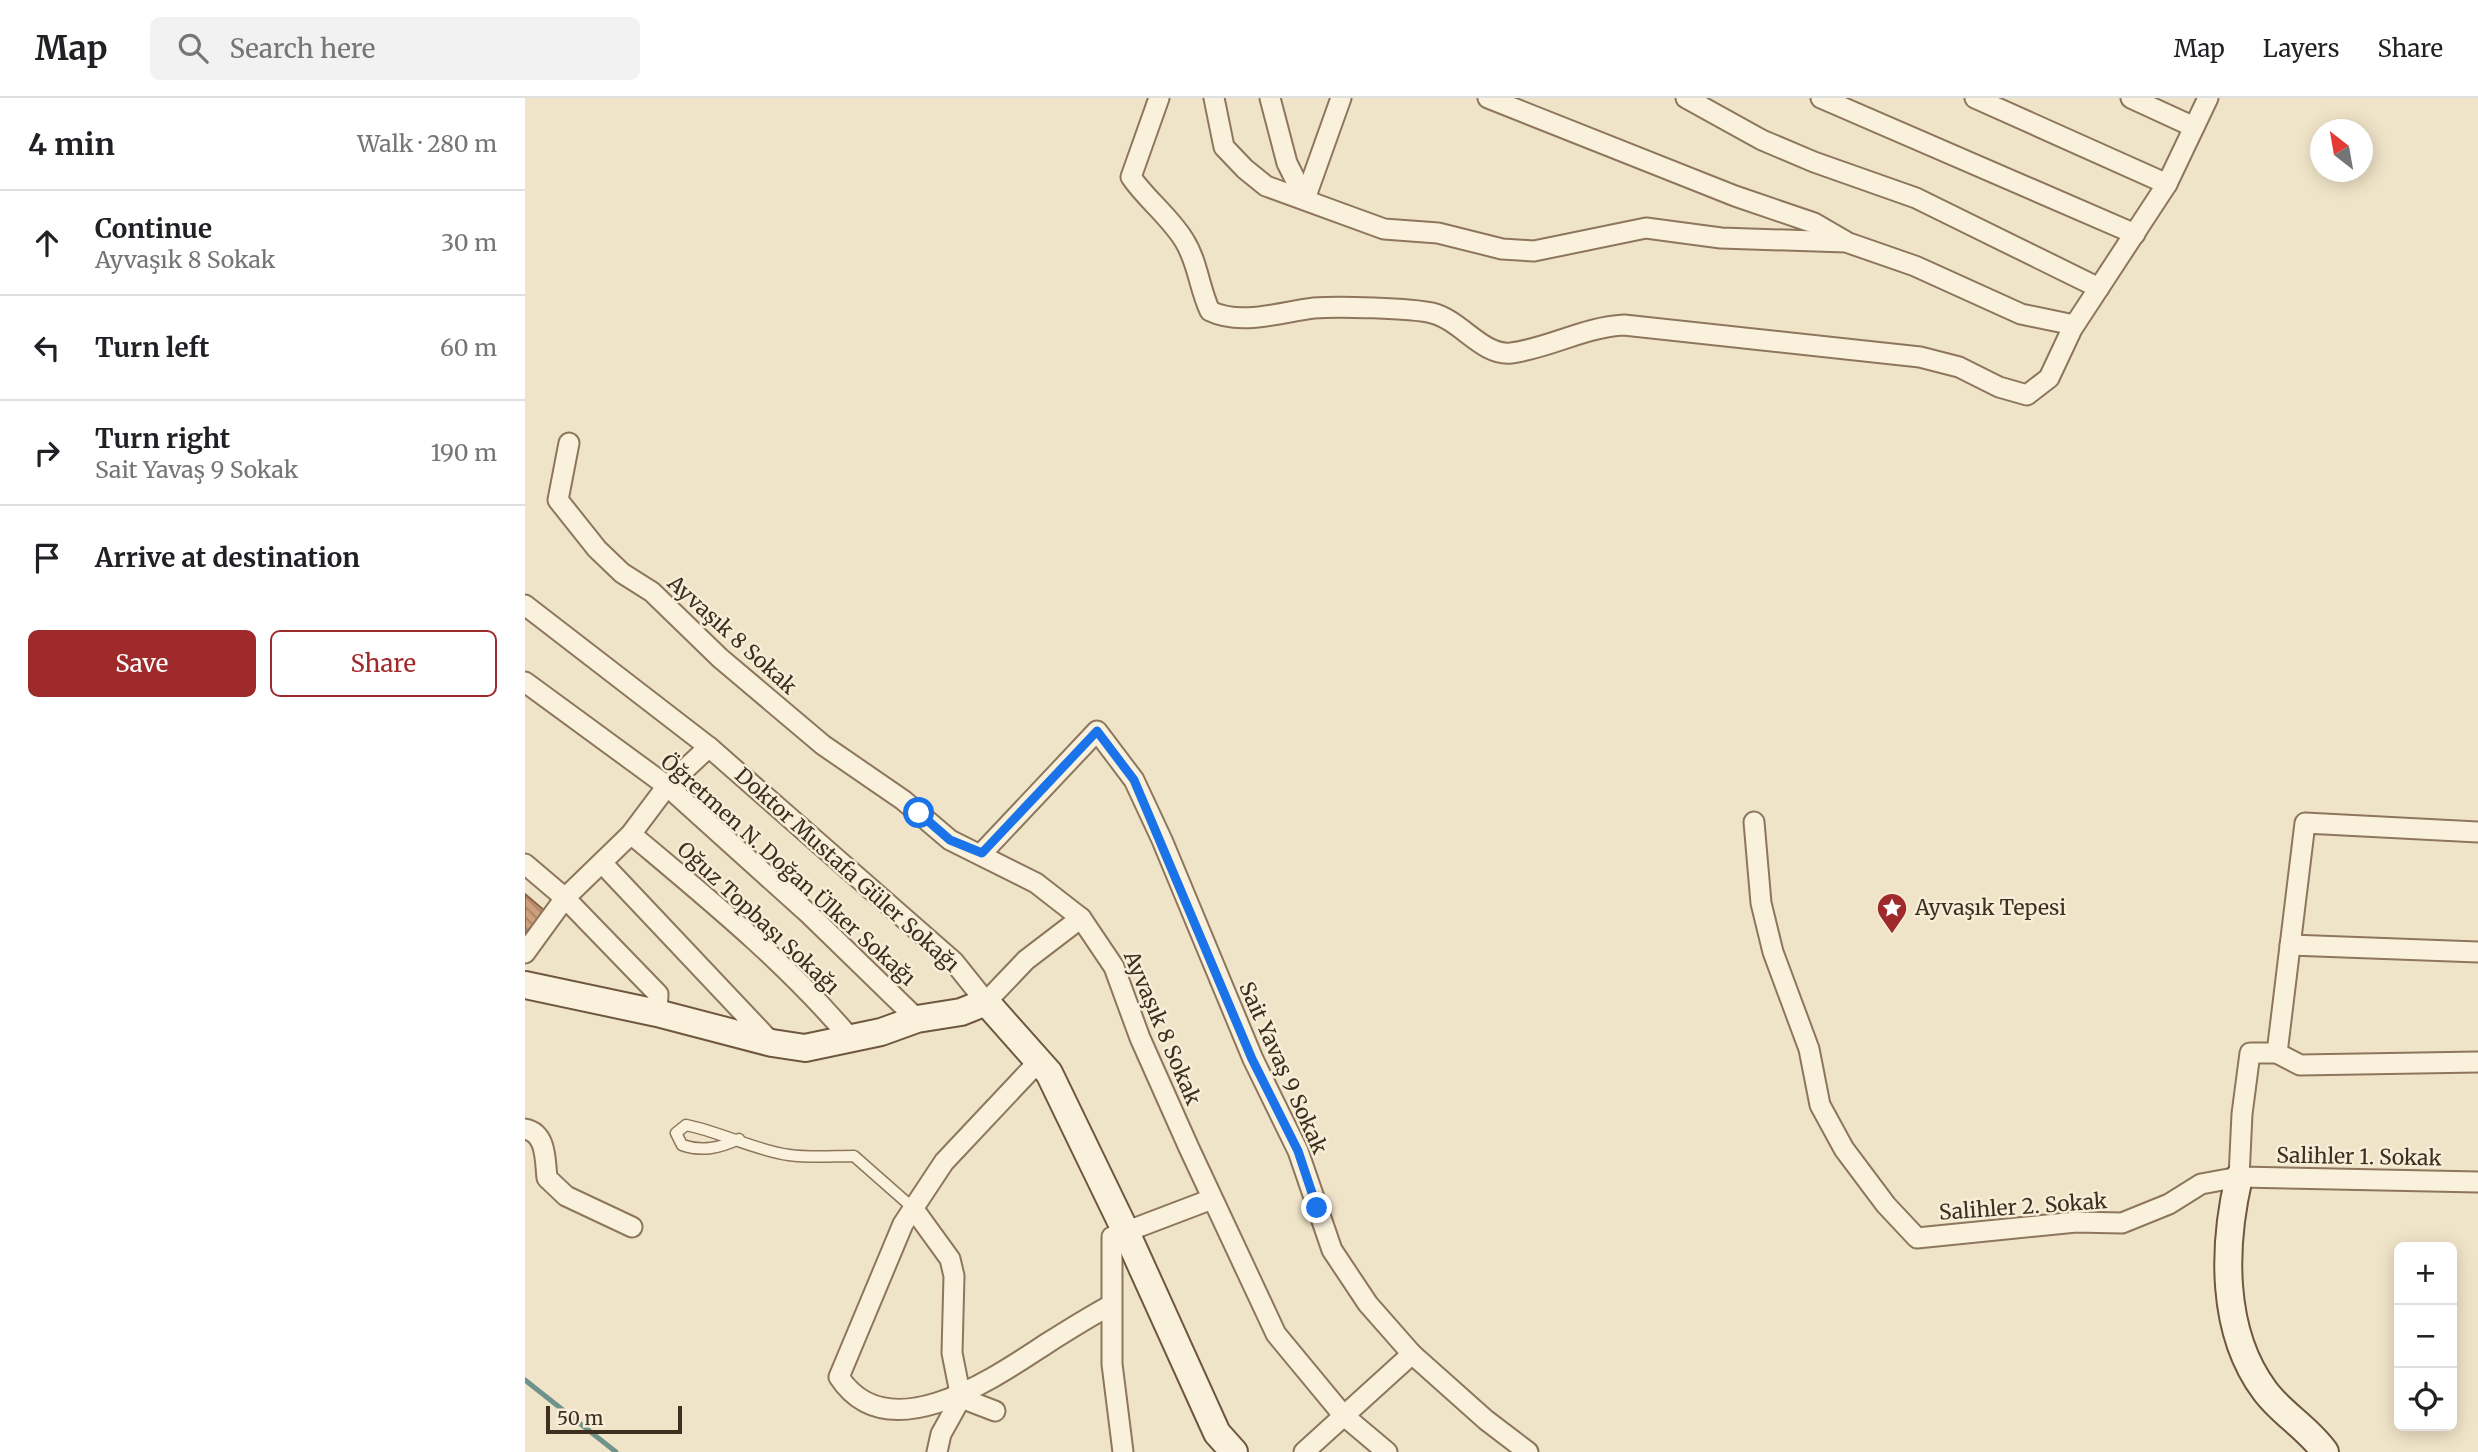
<!DOCTYPE html>
<meta charset="utf-8">
<style>
:root{--surface:#fff;--page:#f2f2f2;--text:#202124;--muted:#757577;--line:#e0e0e0;--accent:#9e2a2b}
body{margin:0;font-family:Merriweather,serif;background:var(--page);color:var(--text)}
.controls{position:absolute;right:21px;bottom:21px;display:grid;overflow:hidden;border-radius:10px;box-shadow:0 4px 18px #0003}
.controls button{width:63px;height:63px;display:grid;place-items:center;padding:0;border:0;border-bottom:2px solid var(--line);background:var(--surface);color:var(--text);font:35px sans-serif}
.compass{position:absolute;left:1785px;top:21px;width:63px;height:63px;border-radius:50%;background:var(--surface);box-shadow:0 4px 18px #0003;rotate:329deg}
.scale{position:absolute;left:21px;bottom:18px;width:136px;box-sizing:border-box;padding-left:7px;border:4px solid #3d2e20;border-top:0;font-size:19px;line-height:24px;white-space:nowrap;color:#3d2e20;-webkit-text-stroke:5px #f7eed8;paint-order:stroke}
.stop{position:absolute;width:21px;height:21px;margin:-16px;border:5px solid #1a73e8;border-radius:50%;background:#fff}
.stop.end{background:#1a73e8;border-color:#fff;box-shadow:0 2px 7px #0008}
.list{margin:0;padding:0;list-style:none}
h2{display:flex;justify-content:space-between;align-items:center;height:91px;margin:0;padding:0 28px;font-size:30px}
h2 small{font-size:23px;font-weight:400;color:var(--muted)}
.list li{display:grid;grid-template-columns:46px 1fr auto;gap:21px;align-items:center;box-sizing:border-box;height:105px;padding:0 28px;border-top:2px solid var(--line)}
.list b{display:block;font-size:26px;white-space:nowrap}
.list p{margin:0;font-size:23px;white-space:nowrap;color:var(--muted)}
.list em{font-size:23px;font-style:normal;color:var(--muted)}
.actions{display:flex;gap:14px;padding:21px 28px}
.actions a{flex:1;padding:16px 0;border:2px solid var(--accent);border-radius:10px;text-align:center;font-size:24px;color:var(--accent)}
.actions .main{background:var(--accent);color:#fff}
.icon{flex:none;width:38px;height:38px;fill:none;stroke:currentColor;stroke-width:2;stroke-linecap:round;stroke-linejoin:round}
.map{position:relative;flex:none;width:1953px;height:1354px;overflow:hidden}
header{display:flex;align-items:center;gap:42px;box-sizing:border-box;height:98px;padding:0 35px;background:var(--surface);border-bottom:2px solid var(--line)}
header strong{font-size:33px}
nav{display:flex;gap:38px;margin-inline-start:auto;font-size:24px}
.search{width:490px;height:63px;background:var(--page);display:flex;align-items:center;gap:18px;box-sizing:border-box;padding:0 24px;border-radius:10px;color:var(--muted);font-size:26px}
main{display:flex}
aside{flex:1;background:var(--surface)}
.map>svg:first-child{display:block}
.lines{fill:none;stroke-linecap:round;stroke-linejoin:round}
.stream{stroke:#6f938a;stroke-width:5}
.building{fill:url(#building-back-hatch);stroke:#8d5f41;stroke-width:2;filter:url(#shadow)}
.lane-casing{stroke:#8d765c;stroke-width:13}
.street-casing{stroke:#8d765c;stroke-width:23}
.secondary-casing{stroke:#6f573f;stroke-width:30}
.lane{stroke:#faf1dc;stroke-width:10}
.street{stroke:#faf1dc;stroke-width:19}
.secondary{stroke:#faf1dc;stroke-width:26}
.route{stroke:#1a73e8;stroke-width:9}
.labels{text-anchor:middle;stroke-width:5;stroke-linejoin:round;paint-order:stroke}
.street-label{font-size:21px;fill:#3d2e20;stroke:#f7eed8}
.poi-label{font-size:21px;fill:#3d2e20;stroke:#f7eed8;text-anchor:start}
</style>
<header>
<strong>Map</strong>
<div class="search"><svg class="icon" aria-label="search" viewBox="0 0 24 24"><circle cx="10" cy="10" r="6"/><path d="M15 15l6 6"/></svg>Search here</div>
<nav><a>Map</a><a>Layers</a><a>Share</a></nav>
</header>
<main>
<aside>
<h2>4 min<small>Walk · 280 m</small></h2>
<ul class="list">
<li><svg class="icon" aria-label="ahead" viewBox="0 0 24 24"><path d="M12 20V5M6 11l6-6 6 6"/></svg><div><b>Continue</b><p>Ayvaşık 8 Sokak</p></div><em>30 m</em></li>
<li><svg class="icon" aria-label="left" viewBox="0 0 24 24"><path d="M17 20v-9H6M10 6l-5 5 5 5"/></svg><div><b>Turn left</b></div><em>60 m</em></li>
<li><svg class="icon" aria-label="right" viewBox="0 0 24 24"><path d="M7 20v-9h11M14 6l5 5-5 5"/></svg><div><b>Turn right</b><p>Sait Yavaş 9 Sokak</p></div><em>190 m</em></li>
<li><svg class="icon" aria-label="arrive" viewBox="0 0 24 24"><path d="M6 21V4h12l-3 4 3 4H6"/></svg><div><b>Arrive at destination</b></div></li>
</ul>
<div class="actions"><a class="main">Save</a><a>Share</a></div>
</aside>
<div class="map">
<svg width="1953" height="1354" viewBox="0 0 1953 1354">
<defs>
<pattern id="building-back-hatch" width="6" height="6" patternUnits="userSpaceOnUse" patternTransform="scale(1.75)"><rect width="6" height="6" fill="#cf9f7d"/><path d="M-1 5l2 2M0 0l6 6M5-1l2 2" fill="none" stroke="#a98266"/></pattern>
<filter id="shadow"><feDropShadow dx="6" dy="6" stdDeviation="0" flood-color="#0004"/></filter>
</defs>
<rect width="100%" height="100%" fill="#f0e4c8"/>
<g class="lines">
<path class="stream" d="M 0,1282 L 91,1354"/>
</g>
<path class="building" d="M 0,796 L 20,813 L 0,836 Z"/>
<g class="lines">
<g class="lane-casing">
<path id="lane" d="M 214,1041 C 195,1050 177,1054 157,1047 L 151,1035 L 161,1027 C 196,1034 229,1052 264,1057 C 285,1060 308,1058 329,1058 L 388,1110"/>
</g>
<g class="street-casing">
<g id="street">
<path d="M 634,0 L 606,79 C 621,101 644,118 659,142 C 673,164 674,190 685,213 C 716,228 756,214 789,210 C 812,208 886,210 907,215 C 936,222 957,258 986,255 C 1025,250 1059,229 1099,227 L 1395,259 L 1434,269 L 1474,289 L 1502,297 L 1524,280 L 1547,231 L 1642,86 L 1683,0"/>
<path d="M 689,0 L 699,49 L 720,71 L 741,88 L 859,131 L 913,135 L 977,151 L 1009,153 L 1121,130 L 1196,140 L 1321,144 L 1390,168 L 1496,216 L 1549,227"/>
<path d="M 745,0 L 762,65 L 780,101"/>
<path d="M 963,0 L 1210,98 L 1289,125 L 1320,143"/>
<path d="M 1161,0 L 1237,42 L 1289,64 L 1391,100 L 1574,190"/>
<path d="M 1296,0 L 1610,136"/>
<path d="M 1450,0 L 1642,86"/>
<path d="M 1606,0 L 1669,29"/>
<path d="M 780,101 L 816,0"/>
<path d="M 44,345 L 33,402 L 72,451 L 97,475 L 127,494 L 195,560 L 298,647 L 378,702 L 425,742 L 511,785 L 556,820 L 589,869 L 615,940 L 664,1050 L 751,1236 L 818,1317 L 862,1354"/>
<path d="M 0,507 L 184,649 L 429,864 L 461,904 L 501,862 L 556,820"/>
<path d="M 0,584 L 142,688 L 284,816 L 392,921"/>
<path d="M 1229,724 L 1236,805 L 1248,854 L 1284,951 L 1295,1007 L 1319,1051 L 1361,1107 L 1392,1140 L 1551,1124 L 1597,1125 L 1644,1106 L 1676,1086 L 1714,1079 L 1953,1084"/>
<path d="M 106,736 C 182,800 261,864 325,940"/>
<path d="M 457,755 L 572,633 L 609,682 L 637,742 L 728,961 L 773,1053 L 807,1152 L 843,1206 L 887,1256 L 961,1322 L 1003,1354"/>
<path d="M 0,766 L 40,800 L 133,896 L 132,915"/>
<path d="M 78,766 L 247,945"/>
<path d="M 1765,847 L 1953,854"/>
<path d="M 0,855 L 40,800 L 106,736 L 142,688 L 184,649"/>
<path d="M 1752,955 L 1775,967 L 1953,964"/>
<path d="M 514,963 L 419,1064 L 378,1126 L 314,1279 C 363,1354 469,1280 521,1246 C 543,1232 564,1219 586,1207"/>
<path d="M 0,1031 C 22,1035 20,1063 22,1080 L 41,1098 L 107,1129"/>
<path d="M 1714,1079 L 1717,1016 L 1725,955 L 1752,955 L 1780,725 L 1953,734"/>
<path d="M 388,1110 L 425,1161 L 429,1178 L 427,1255 L 436,1300 L 416,1336 L 412,1354"/>
<path d="M 436,1300 L 470,1313"/>
<path d="M 598,1354 L 587,1266 L 587,1139 L 687,1101"/>
<path d="M 779,1354 L 887,1256"/>
</g>
</g>
<g class="secondary-casing">
<g id="secondary">
<path d="M 0,887 L 132,915 L 247,945 L 280,950 L 356,934 L 392,921 L 436,914 L 461,904 L 524,975 L 600,1132 L 692,1335 L 709,1354"/>
<path d="M 1714,1079 C 1698,1147 1695,1233 1740,1293 C 1757,1316 1783,1330 1800,1354"/>
</g>
</g>
<use href="#lane" class="lane"/>
<use href="#street" class="street"/>
<use href="#secondary" class="secondary"/>
</g>
<g class="lines">
<path class="route" d="M 394,715 L 425,742 L 457,755 L 572,633 L 609,682 L 727,961 L 773,1053 L 792,1110"/>
</g>
<defs>
<g id="sight-pin" transform="scale(1.575)"><path d="M0 17L-7.5 6A9.5 9.5 0 1 1 7.5 6Z" fill="#9e2a2b" stroke="#f7eed8"/><path d="M0-6L1.8-2.2L6-1.7L2.9 1.2L3.7 5.4L0 3.3L-3.7 5.4L-2.9 1.2L-6-1.7L-1.8-2.2Z" fill="#fff"/></g>
</defs>
<g fill-rule="evenodd">
<use href="#sight-pin" x="1367" y="810"/>
</g>
<g class="labels">
<g class="street-label">
<text transform="translate(207 537) rotate(42)" y="7">Ayvaşık 8 Sokak</text>
<text transform="translate(263 772) rotate(42)" y="7">Öğretmen N. Doğan Ülker Sokağı</text>
<text transform="translate(322 772) rotate(42)" y="7">Doktor Mustafa Güler Sokağı</text>
<text transform="translate(233 820) rotate(43)" y="7">Oğuz Topbaşı Sokağı</text>
<text transform="translate(637 930) rotate(67)" y="7">Ayvaşık 8 Sokak</text>
<text transform="translate(758 970) rotate(66)" y="7">Sait Yavaş 9 Sokak</text>
<text transform="translate(1834 1059) rotate(1)" y="7">Salihler 1. Sokak</text>
<text transform="translate(1498 1109) rotate(-4)" y="7">Salihler 2. Sokak</text>
</g>
<g class="poi-label">
<text x="1390" y="817">Ayvaşık Tepesi</text>
</g>
</g>
</svg>
<div class="controls">
<button>+</button>
<button>−</button>
<button><svg class="icon" aria-label="locate" viewBox="0 0 24 24"><circle cx="12" cy="12" r="6"/><path d="M12 2v4M12 18v4M2 12h4M18 12h4"/></svg></button>
</div>
<svg class="compass" viewBox="-18 -18 36 36"><path d="M0-13l5 13h-10z" fill="#e53935"/><path d="M0 13l5-13h-10z" fill="#757577"/></svg>
<div class="scale">50 m</div>
<div class="stop" style="left:394px;top:715px"></div>
<div class="stop end" style="left:792px;top:1110px"></div>
</div>
</main>
